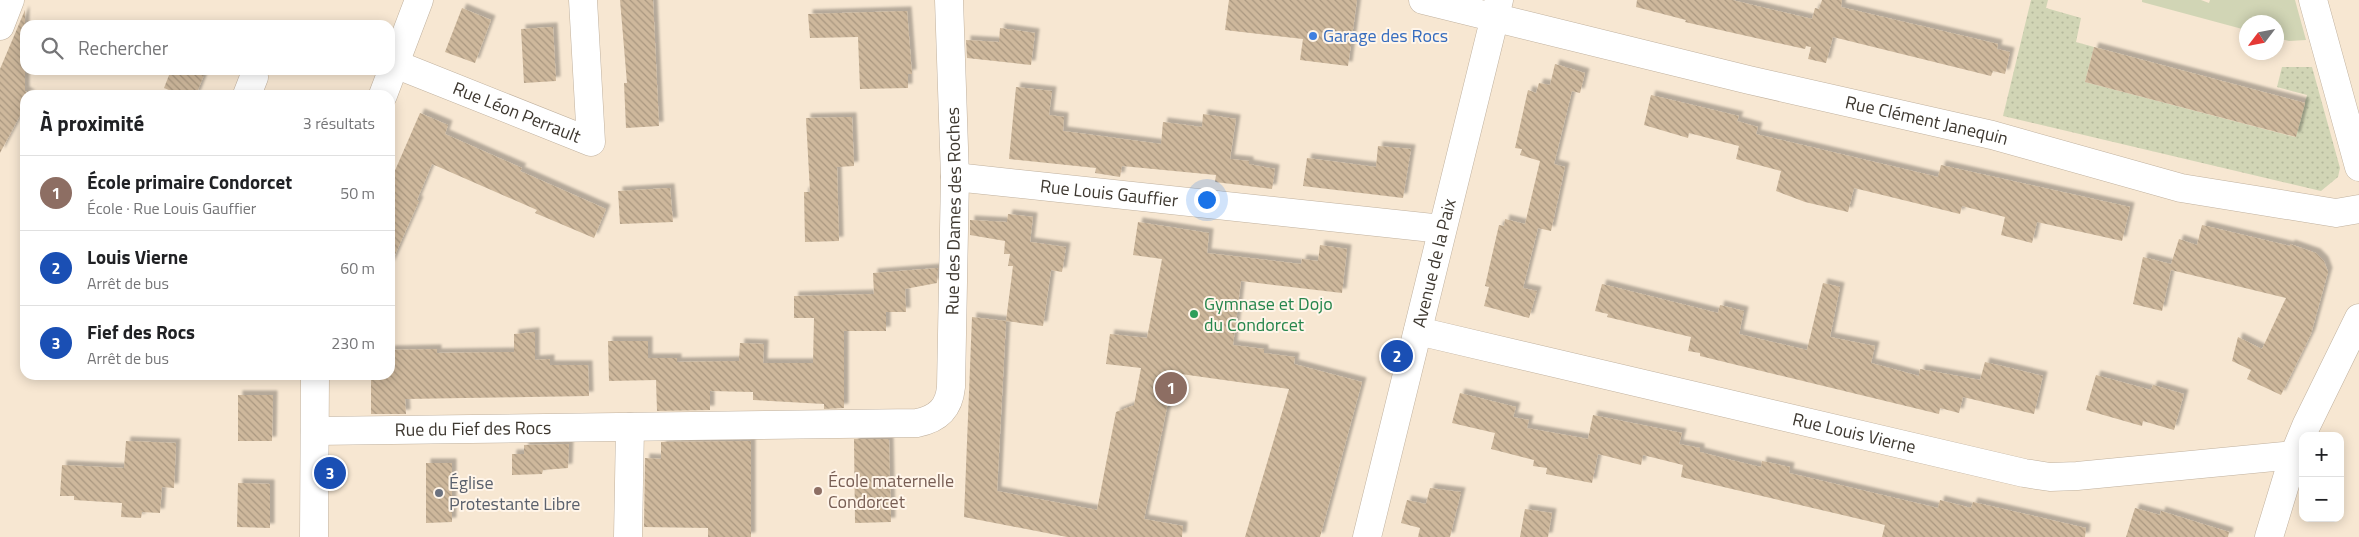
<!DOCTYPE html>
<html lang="fr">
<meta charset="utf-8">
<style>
:root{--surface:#fff;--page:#f2f2f2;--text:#202124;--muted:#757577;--line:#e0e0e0;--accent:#0f766e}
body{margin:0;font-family:"Titillium Web",sans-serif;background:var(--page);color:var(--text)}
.controls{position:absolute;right:15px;bottom:15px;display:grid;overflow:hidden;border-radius:10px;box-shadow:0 2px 12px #0003}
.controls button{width:45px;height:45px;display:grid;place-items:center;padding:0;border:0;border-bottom:1px solid var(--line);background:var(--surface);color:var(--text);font:25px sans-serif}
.compass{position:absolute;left:2239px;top:15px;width:45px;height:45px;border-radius:50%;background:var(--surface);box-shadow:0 2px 12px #0003;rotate:238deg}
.you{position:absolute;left:1206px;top:199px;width:18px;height:18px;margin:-12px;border:4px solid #fff;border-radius:50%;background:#1a73e8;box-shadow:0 0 0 8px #1a73e833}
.badge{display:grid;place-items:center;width:32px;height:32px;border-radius:50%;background:var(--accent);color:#fff;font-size:16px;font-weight:700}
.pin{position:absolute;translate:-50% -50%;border:2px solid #fff;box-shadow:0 1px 5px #0006}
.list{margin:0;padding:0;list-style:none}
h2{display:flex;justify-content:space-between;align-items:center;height:65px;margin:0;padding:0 20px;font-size:21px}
h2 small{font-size:16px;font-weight:400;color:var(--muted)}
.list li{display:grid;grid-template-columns:32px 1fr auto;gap:15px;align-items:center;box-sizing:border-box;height:75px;padding:0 20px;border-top:1px solid var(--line)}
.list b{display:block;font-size:19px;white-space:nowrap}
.list p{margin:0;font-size:16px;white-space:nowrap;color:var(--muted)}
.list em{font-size:16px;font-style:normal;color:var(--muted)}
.icon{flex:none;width:28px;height:28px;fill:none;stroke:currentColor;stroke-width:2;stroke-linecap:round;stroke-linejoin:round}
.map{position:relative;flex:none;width:2359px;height:537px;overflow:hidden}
.search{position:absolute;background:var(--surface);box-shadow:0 2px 12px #0003;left:20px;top:20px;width:375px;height:55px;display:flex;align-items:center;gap:12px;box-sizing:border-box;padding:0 18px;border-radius:15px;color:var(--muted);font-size:19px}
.panel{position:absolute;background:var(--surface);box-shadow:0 2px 12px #0003;left:20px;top:90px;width:375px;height:290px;border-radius:15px}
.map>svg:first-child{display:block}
.grass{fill:url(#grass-dots)}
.garden{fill:#d1d5b5}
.building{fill:url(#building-back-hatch);filter:url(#shadow)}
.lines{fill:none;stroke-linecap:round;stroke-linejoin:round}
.minor-casing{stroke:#c0b19e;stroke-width:29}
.tertiary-casing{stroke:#c0b19e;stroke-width:29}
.minor{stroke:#fff;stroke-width:28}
.tertiary{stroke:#fff;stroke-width:28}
.shop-dot{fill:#3f7fe0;stroke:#fff5e9;stroke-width:2}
.leisure-dot{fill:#2e9e5b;stroke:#fff5e9;stroke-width:2}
.education-dot{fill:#8d6e63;stroke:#fff5e9;stroke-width:2}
.worship-dot{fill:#6b7280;stroke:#fff5e9;stroke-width:2}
.labels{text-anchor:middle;stroke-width:4;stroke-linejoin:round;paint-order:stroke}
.shop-label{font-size:18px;fill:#366cbe;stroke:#fff5e9;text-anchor:start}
.street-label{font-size:18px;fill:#3e3830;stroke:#fff5e9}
.leisure-label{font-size:18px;fill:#27864d;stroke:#fff5e9;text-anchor:start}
.education-label{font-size:18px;fill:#785e54;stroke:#fff5e9;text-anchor:start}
.worship-label{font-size:18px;fill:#5b616d;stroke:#fff5e9;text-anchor:start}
</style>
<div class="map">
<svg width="2359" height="537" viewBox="0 0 2359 537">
<defs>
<pattern id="grass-dots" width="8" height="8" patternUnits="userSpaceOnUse" patternTransform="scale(1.25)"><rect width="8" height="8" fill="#d1d5b5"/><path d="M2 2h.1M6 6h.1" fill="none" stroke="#b4b89c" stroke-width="1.8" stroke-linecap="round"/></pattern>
<pattern id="building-back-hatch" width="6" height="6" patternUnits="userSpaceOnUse" patternTransform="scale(1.25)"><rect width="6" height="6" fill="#ceb89c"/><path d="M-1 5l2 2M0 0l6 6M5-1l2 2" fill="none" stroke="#a99780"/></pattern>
<filter id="shadow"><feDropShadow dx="4.5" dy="-4.5" stdDeviation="1" flood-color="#0004"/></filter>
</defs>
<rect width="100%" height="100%" fill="#f7e7d2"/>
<path class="grass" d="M 2031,0 L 2048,0 L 2046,8 L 2081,18 L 2076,42 L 2094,47 L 2085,82 L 2295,137 L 2307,95 L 2277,87 L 2282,67 L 2312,67 L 2340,168 L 2338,177 L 2321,191 L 2003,116 Z"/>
<path class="garden" d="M 2142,0 L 2201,0 L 2209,3 L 2210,0 L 2295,0 L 2306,40 L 2289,41 L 2277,38 L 2276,22 L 2246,22 L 2246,30 L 2142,2 Z"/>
<g class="building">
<path d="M 620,0 L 653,0 L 659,126 L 626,128 L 624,83 L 627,83 Z"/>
<path d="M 1229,0 L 1357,0 L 1348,66 L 1300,60 L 1303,39 L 1225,30 Z"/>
<path d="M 1637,0 L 1732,0 L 1812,19 L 1815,8 L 1819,9 L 1822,0 L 1842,0 L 1841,7 L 1998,44 L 1997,49 L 2010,52 L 2005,74 L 1993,71 L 1991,76 L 1833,37 L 1826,63 L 1808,59 L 1811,47 L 1806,46 L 1805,49 L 1685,22 L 1686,20 L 1636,7 Z"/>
<path d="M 462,8 L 491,20 L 475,63 L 445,52 Z"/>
<path d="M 25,10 L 25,91 L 31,95 L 25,95 L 25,106 L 0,153 L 0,69 Z"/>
<path d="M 907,11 L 912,74 L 908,74 L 908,88 L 860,89 L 858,37 L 810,38 L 808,14 Z"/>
<path d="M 553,27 L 556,81 L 524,83 L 521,29 Z"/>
<path d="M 1000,28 L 1035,33 L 1031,65 L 967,58 L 966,40 L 999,42 Z"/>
<path d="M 2094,47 L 2305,103 L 2296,137 L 2085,82 Z"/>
<path d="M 1555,64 L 1585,73 L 1580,93 L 1572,91 L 1554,164 L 1565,167 L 1551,231 L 1538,228 L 1523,288 L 1537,291 L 1529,318 L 1484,306 L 1489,287 L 1485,286 L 1499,225 L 1504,226 L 1505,219 L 1525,224 L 1540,161 L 1520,155 L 1522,149 L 1515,148 L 1528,90 L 1536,93 L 1539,83 L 1550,85 Z"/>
<path d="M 171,70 L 206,70 L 196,95 L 181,95 L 164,88 Z"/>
<path d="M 1016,87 L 1052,91 L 1049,115 L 1064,117 L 1063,131 L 1161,144 L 1163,122 L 1202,127 L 1203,114 L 1236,119 L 1230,159 L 1249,161 L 1249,164 L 1275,169 L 1272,189 L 1215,182 L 1216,175 L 1122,166 L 1120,177 L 1095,173 L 1096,168 L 1009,159 Z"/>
<path d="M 1651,95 L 1739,116 L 1737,121 L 1758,127 L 1756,134 L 1938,177 L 1941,165 L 2130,207 L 2122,241 L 2037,222 L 2032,243 L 2001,235 L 2005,217 L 1962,206 L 1960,214 L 1854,188 L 1848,212 L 1805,202 L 1776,191 L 1781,171 L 1736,159 L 1739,146 L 1689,133 L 1688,138 L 1644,125 Z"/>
<path d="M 420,113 L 448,125 L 445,134 L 522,168 L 520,171 L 606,209 L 594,238 L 535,213 L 537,210 L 432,164 L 417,200 L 419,201 L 390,266 L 390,182 Z"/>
<path d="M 852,117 L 854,166 L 837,167 L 839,241 L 805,242 L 804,192 L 810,192 L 806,118 Z"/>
<path d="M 1378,146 L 1411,149 L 1403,198 L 1303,186 L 1307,158 L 1376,167 Z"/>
<path d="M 670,188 L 673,222 L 620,224 L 618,191 Z"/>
<path d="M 1008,214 L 1033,217 L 1030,242 L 1066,247 L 1062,272 L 1051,270 L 1043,326 L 1006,321 L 1013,266 L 1008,266 L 1010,254 L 1004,254 L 1005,241 L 970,235 L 970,220 L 1007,222 Z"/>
<path d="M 1138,222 L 1209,233 L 1207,253 L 1301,264 L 1302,259 L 1318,261 L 1320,245 L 1347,249 L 1342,293 L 1241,281 L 1233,345 L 1264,349 L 1264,353 L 1295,357 L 1294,364 L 1362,382 L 1320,537 L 1245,537 L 1289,389 L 1174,373 L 1144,519 L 1183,526 L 1182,537 L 1067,537 L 964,517 L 972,317 L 1006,321 L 997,491 L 1097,510 L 1116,412 L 1134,405 L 1141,368 L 1106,364 L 1110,334 L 1147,338 L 1162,259 L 1133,255 Z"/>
<path d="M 2202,225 L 2290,246 L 2290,244 L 2316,253 L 2324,261 L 2328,272 L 2311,334 L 2281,395 L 2247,379 L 2251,370 L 2232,361 L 2238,337 L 2262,349 L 2286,298 L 2171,270 L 2162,311 L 2133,304 L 2143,257 L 2171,264 L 2179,239 L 2197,245 Z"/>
<path d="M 938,268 L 937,283 L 905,289 L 906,312 L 886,312 L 886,331 L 844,331 L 844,408 L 824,409 L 824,404 L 753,400 L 753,392 L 710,391 L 710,410 L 657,411 L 656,380 L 609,381 L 608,341 L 648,341 L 648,358 L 677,358 L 677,362 L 739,361 L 740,343 L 764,344 L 763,363 L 813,363 L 814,318 L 794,318 L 794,296 L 874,294 L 873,273 Z"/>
<path d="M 1823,283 L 1840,287 L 1830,337 L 1875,346 L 1871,363 L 1919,376 L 1920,369 L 1980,380 L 1985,362 L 2043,376 L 2034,414 L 1963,397 L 1959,413 L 1940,408 L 1939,414 L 1700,356 L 1700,353 L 1688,351 L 1691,337 L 1607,317 L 1608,314 L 1595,311 L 1602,284 L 1718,313 L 1720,305 L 1744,311 L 1739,334 L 1807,350 Z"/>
<path d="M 535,332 L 535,360 L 550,359 L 550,365 L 588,365 L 589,396 L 405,399 L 406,414 L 371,414 L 371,375 L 390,375 L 390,350 L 437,349 L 437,353 L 514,352 L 514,334 Z"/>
<path d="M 2096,375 L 2151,390 L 2153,385 L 2184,394 L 2174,430 L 2143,421 L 2142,426 L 2086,410 Z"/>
<path d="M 1460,393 L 1516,407 L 1513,417 L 1529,420 L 1527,428 L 1588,439 L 1593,415 L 1682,433 L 1679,444 L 1700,448 L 1700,452 L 1731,460 L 1761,467 L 1762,461 L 1790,467 L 1789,473 L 1938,508 L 1940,500 L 1971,508 L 1973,502 L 2086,528 L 2085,537 L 1882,537 L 1885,525 L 1681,477 L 1683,465 L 1643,455 L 1641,465 L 1598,454 L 1592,483 L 1546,474 L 1547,468 L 1533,466 L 1534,460 L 1491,449 L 1495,433 L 1452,423 Z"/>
<path d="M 238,395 L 273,395 L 272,441 L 238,441 Z"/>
<path d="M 854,439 L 889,439 L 891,522 L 855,523 Z"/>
<path d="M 126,441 L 176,443 L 174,488 L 162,487 L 160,513 L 142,512 L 141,518 L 121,517 L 122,503 L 74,500 L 74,496 L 60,496 L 62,465 L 124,468 Z"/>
<path d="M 751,441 L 751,537 L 708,537 L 708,528 L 644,527 L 645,458 L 661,459 L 661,442 Z"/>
<path d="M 569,444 L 568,468 L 543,470 L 542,474 L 512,475 L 512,454 L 524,454 L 524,445 Z"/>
<path d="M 426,463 L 452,463 L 452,522 L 426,523 Z"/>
<path d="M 238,483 L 270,484 L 270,528 L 237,527 Z"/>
<path d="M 1430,488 L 1461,492 L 1450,537 L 1418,537 L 1420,528 L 1401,523 L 1407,500 L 1426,504 Z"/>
<path d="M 2135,508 L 2160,515 L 2161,511 L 2229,532 L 2228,537 L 2126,537 Z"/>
<path d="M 1525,509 L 1552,513 L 1548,537 L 1520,537 Z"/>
</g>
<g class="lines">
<g class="minor-casing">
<g id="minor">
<path id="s1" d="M 1423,0 L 1749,80 L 1992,135 L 2181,188 L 2336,213 L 2359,209"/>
<path d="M 2313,0 L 2359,167"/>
<path id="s2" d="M 395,64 L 591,142 L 583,0"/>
<path d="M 247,95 L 254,77"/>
<path d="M 383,95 L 419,0"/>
<path id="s3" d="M 955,177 L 1442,229"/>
<path id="s4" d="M 1418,331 L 2024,473 L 2050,477 L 2077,476 L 2294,455"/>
<path id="s5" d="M 315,431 L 917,423 C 938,419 949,408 951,387 L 955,177 L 949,0"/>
<path d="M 314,537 L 315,375"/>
<path d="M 628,537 L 630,427"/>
<path id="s6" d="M 1367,537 L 1499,0"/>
<path d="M 2269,537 L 2294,455 L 2306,426 L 2359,318"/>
</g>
</g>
<g class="tertiary-casing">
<path id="tertiary" d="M 0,26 L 10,0"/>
</g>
<use href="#minor" class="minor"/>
<use href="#tertiary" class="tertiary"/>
</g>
<circle class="shop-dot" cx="1313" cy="36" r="5"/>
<circle class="leisure-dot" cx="1194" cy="314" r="5"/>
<circle class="education-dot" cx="818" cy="491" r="5"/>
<circle class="worship-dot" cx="439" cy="493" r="5"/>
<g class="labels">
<g class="shop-label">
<text x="1323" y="42">Garage des Rocs</text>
</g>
<g class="street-label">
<text dy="6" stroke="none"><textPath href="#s2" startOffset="131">Rue Léon Perrault</textPath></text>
<text dy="6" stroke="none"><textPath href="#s1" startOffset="518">Rue Clément Janequin</textPath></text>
<text dy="6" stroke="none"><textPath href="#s3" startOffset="155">Rue Louis Gauffier</textPath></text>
<text dy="6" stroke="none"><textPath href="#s5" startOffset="832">Rue des Dames des Roches</textPath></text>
<text dy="6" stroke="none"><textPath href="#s6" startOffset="282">Avenue de la Paix</textPath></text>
<text dy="6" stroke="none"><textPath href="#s5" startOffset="158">Rue du Fief des Rocs</textPath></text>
<text dy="6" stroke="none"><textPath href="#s4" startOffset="448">Rue Louis Vierne</textPath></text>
</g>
<g class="leisure-label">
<text x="1204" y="310">Gymnase et Dojo<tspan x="1204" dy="21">du Condorcet</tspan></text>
</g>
<g class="education-label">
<text x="828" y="487">École maternelle<tspan x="828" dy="21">Condorcet</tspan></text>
</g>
<g class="worship-label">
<text x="449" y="489">Église<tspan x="449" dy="21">Protestante Libre</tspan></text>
</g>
</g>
</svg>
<div class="controls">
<button>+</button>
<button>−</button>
</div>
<svg class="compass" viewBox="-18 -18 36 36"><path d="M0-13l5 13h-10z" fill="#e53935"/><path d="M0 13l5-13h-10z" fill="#757577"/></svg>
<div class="you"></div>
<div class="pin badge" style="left:1171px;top:388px;background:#8d6e63">1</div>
<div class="pin badge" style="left:1397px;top:356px;background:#1a4fb4">2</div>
<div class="pin badge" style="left:330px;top:473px;background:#1a4fb4">3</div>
<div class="search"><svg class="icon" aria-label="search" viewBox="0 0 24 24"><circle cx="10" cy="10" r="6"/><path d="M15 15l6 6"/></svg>Rechercher</div>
<section class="panel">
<h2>À proximité<small>3 résultats</small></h2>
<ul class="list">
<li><span class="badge" style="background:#8d6e63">1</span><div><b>École primaire Condorcet</b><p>École · Rue Louis Gauffier</p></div><em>50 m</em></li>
<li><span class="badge" style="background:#1a4fb4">2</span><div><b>Louis Vierne</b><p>Arrêt de bus</p></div><em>60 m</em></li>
<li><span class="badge" style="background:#1a4fb4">3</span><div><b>Fief des Rocs</b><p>Arrêt de bus</p></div><em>230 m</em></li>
</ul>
</section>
</div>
